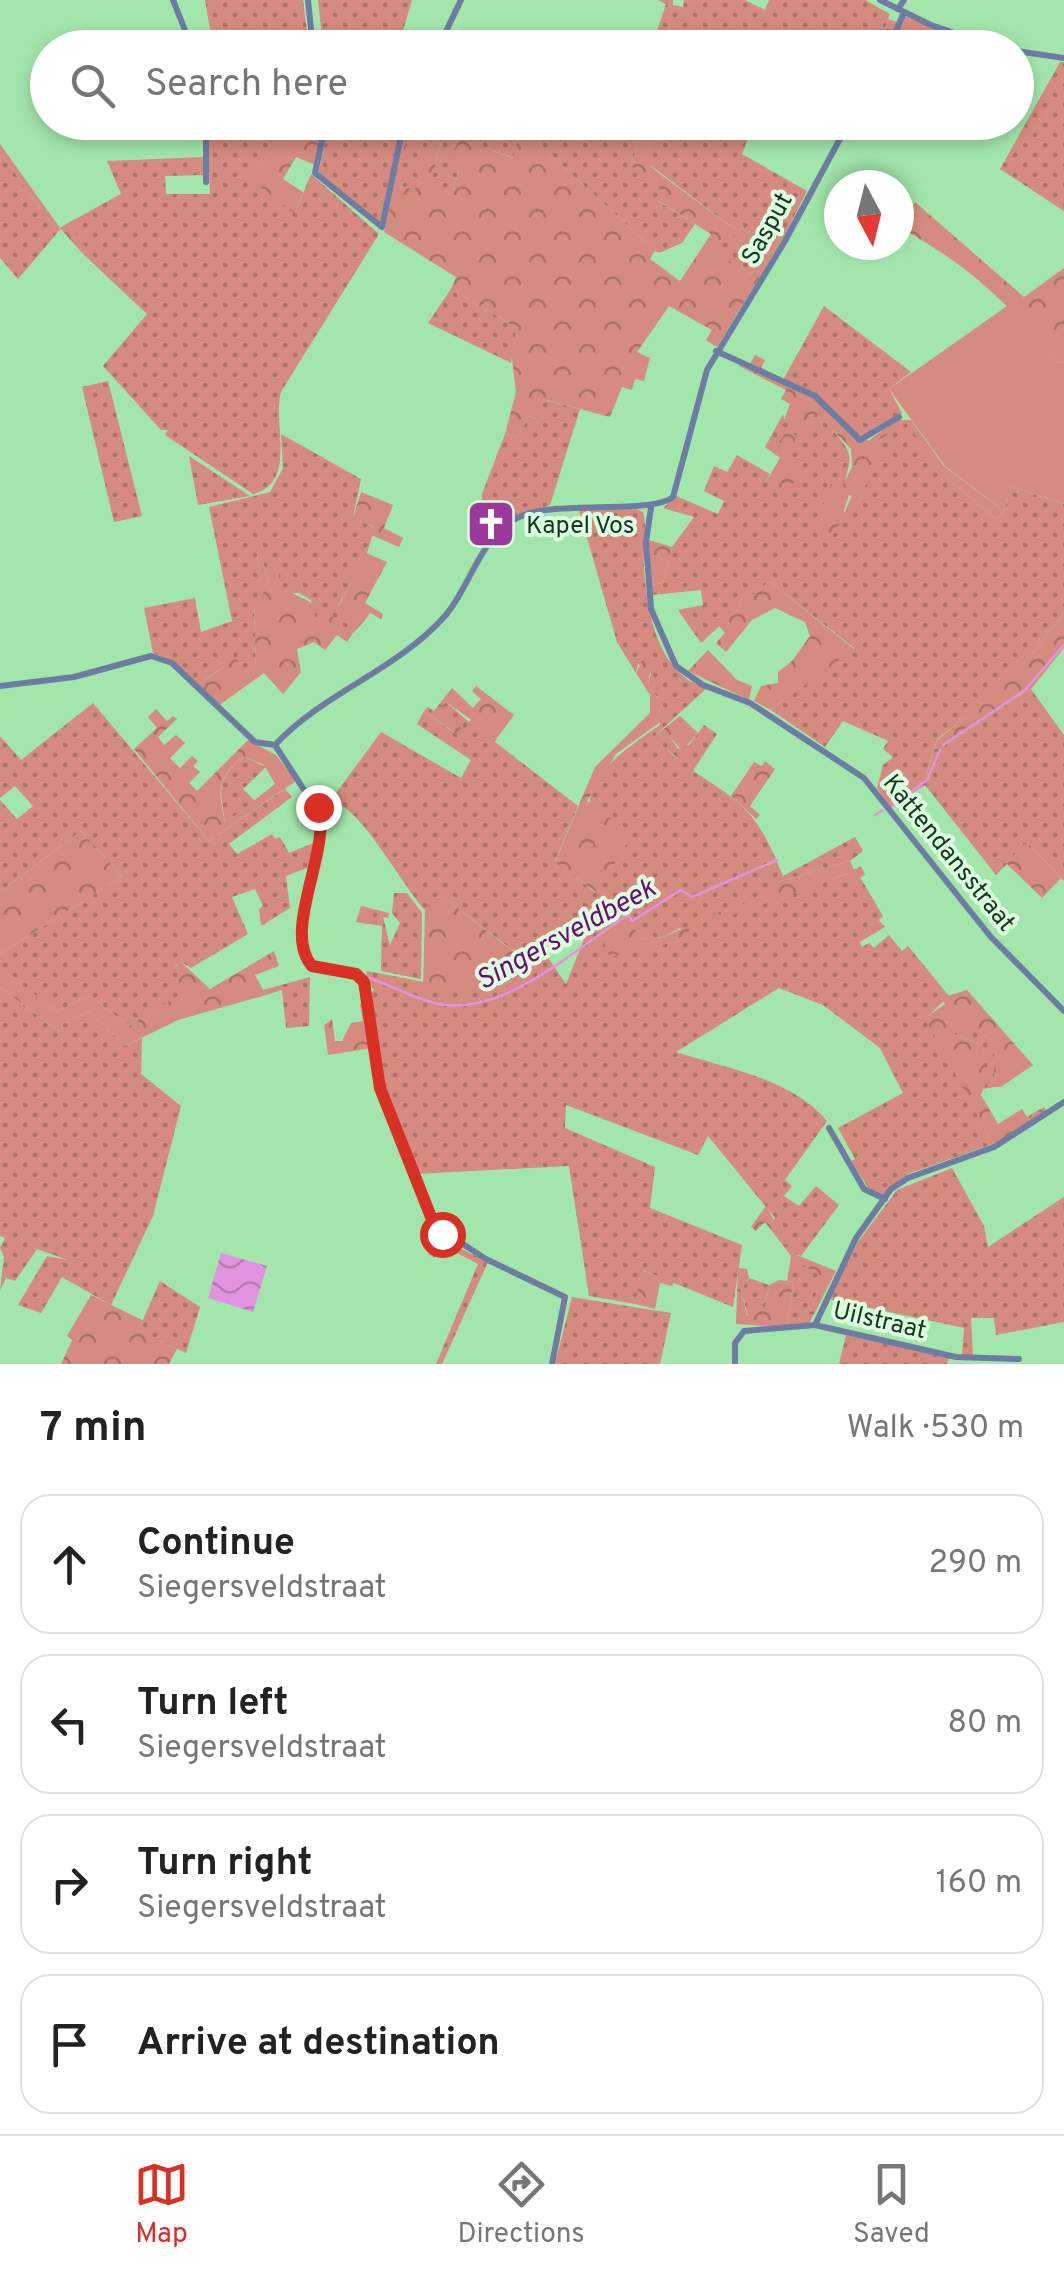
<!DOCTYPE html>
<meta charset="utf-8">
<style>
:root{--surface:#fff;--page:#f2f2f2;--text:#222;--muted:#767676;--line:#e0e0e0;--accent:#d93025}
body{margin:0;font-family:Overpass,sans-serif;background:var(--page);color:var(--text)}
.compass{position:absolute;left:824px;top:170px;width:90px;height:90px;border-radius:50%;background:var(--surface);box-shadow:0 5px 15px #0003;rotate:173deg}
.stop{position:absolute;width:30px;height:30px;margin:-22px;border:8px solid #d93025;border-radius:50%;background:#fff}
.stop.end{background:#d93025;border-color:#fff;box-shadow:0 2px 10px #0008}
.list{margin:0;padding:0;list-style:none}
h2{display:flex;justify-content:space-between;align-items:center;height:130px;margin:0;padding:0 40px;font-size:42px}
h2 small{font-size:32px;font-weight:400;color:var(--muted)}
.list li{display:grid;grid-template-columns:65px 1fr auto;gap:30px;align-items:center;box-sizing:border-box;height:140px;margin:0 20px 20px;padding:0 20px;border:2px solid var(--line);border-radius:30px}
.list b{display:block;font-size:38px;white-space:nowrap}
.list p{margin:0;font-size:32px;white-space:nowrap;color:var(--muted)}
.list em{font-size:32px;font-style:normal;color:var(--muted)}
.icon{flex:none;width:55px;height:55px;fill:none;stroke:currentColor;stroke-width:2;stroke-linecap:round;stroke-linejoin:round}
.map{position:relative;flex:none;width:1064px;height:1364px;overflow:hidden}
.search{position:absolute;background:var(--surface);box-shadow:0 5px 15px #0003;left:30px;right:30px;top:30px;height:110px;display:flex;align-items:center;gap:25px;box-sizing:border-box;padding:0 35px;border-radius:55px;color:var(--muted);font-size:38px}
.sheet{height:770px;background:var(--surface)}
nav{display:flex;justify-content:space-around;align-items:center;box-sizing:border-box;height:140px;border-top:2px solid var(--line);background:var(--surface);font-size:28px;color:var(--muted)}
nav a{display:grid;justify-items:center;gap:5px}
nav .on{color:var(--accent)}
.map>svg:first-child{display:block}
.grass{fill:url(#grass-dots);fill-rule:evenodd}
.forest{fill:url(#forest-crowns);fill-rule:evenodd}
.park{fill:#d58b80}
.water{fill:url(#water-waves)}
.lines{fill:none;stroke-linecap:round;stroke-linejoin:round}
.stream{stroke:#e293e0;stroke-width:2.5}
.minor{stroke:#6d7ca2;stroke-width:6}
.route{stroke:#d93025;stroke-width:12}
.labels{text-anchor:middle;stroke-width:8;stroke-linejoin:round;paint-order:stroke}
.street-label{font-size:25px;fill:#1a351f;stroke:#dcfee0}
.poi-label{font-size:25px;fill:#1a351f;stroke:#dcfee0;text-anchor:start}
.water-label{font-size:28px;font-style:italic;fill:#6f0d6f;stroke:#dcfee0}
</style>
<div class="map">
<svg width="1064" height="1364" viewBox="0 0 1064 1364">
<defs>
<pattern id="grass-dots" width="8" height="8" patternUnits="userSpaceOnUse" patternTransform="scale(2.5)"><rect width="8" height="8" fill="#d58b80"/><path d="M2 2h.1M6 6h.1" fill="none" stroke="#ac7268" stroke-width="1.8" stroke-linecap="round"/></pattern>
<pattern id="forest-crowns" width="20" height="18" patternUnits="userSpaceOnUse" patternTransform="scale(2.5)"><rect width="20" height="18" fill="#d58b80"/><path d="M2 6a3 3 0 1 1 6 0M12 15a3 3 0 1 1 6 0" fill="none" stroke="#ac7268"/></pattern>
<pattern id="water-waves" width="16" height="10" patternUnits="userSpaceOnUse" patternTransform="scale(2.5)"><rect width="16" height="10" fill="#e293e0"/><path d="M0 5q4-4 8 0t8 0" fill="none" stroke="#b679b5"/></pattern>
</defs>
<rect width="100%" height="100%" fill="#a2e6ab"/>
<g class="grass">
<path d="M 205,0 L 303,0 L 309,47 L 195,47 L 192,42 L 212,41 Z"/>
<path d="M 318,0 L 412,0 L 398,48 L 320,47 L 323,46 Z"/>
<path d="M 658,0 L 673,0 L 673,5 L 683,7 L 684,0 L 745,0 L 765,10 L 769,0 L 865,0 L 890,14 L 878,47 L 651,48 L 666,4 Z"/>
<path d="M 1060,62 L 1064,62 L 1064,211 L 1000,169 Z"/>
<path d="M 543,122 L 583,123 L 639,144 L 631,163 L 664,191 L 658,201 L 695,224 L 682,243 L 659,253 L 655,251 L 539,144 Z"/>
<path d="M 207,123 L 324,123 L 324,133 L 277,148 L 246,175 L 295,213 L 311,174 L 379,234 L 281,392 C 272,425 298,482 253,494 L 165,435 L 168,430 L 161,430 L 103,366 L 147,314 L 83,254 L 87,251 L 68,223 L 121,194 L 107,161 L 204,157 L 205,175 L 165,176 L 166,194 L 210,194 Z"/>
<path d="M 329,123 L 402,123 L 379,226 L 318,174 Z"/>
<path d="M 406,123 L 426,123 L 459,138 L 467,136 L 472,123 L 517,140 L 514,158 L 459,139 L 450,167 L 459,171 L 451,196 L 428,189 L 441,143 L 415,189 L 400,187 Z"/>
<path d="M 651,123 L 754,123 L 742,154 L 807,191 L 782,240 L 769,254 L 763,253 L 756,233 L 733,228 L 650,165 Z"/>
<path d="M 0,153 L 58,232 L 18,279 L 0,258 Z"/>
<path d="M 730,232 L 760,255 L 752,274 L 715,253 Z"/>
<path d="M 451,289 L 517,328 L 511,363 L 428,323 Z"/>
<path d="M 824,306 L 911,372 L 889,389 L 902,413 L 866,438 L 783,380 Z"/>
<path d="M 108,381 L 142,516 L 114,522 L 82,387 Z"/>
<path d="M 542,399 L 580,409 L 550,505 L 509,520 L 482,506 L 482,494 L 505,434 L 517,438 L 529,416 L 536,419 Z"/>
<path d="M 816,412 C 872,470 840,449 844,513 L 876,442 L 907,422 L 948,479 L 996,519 L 1004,511 L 1011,487 L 1064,504 L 1064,613 L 1033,653 L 987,701 L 937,739 L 926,776 L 944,746 L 1031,689 L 1064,735 L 1064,881 L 1028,843 L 996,875 L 925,785 L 890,808 L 877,788 L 883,765 L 893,757 L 883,749 L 888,741 L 843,721 L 825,747 L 771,710 L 854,648 L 769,581 L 701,643 L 678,610 L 703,605 L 701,590 L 652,595 L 651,585 L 663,583 L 672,547 L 694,517 L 663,508 L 676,496 L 718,514 L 724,501 L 704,491 L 714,466 L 727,472 L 737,455 L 770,474 L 767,480 L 788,491 C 787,471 789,447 771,436 L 783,414 L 784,420 L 805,428 Z"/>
<path d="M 281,434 L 361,479 L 353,517 L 375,528 L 365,559 L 338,606 L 363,623 L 353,633 L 328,615 L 317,634 L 311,600 L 299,593 L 271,593 L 261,554 L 257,555 L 266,603 L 254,605 L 256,669 L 250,673 L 222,668 L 197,685 L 173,661 L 153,653 L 144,608 L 195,598 L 201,632 L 232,621 L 209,507 L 270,492 L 283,468 Z"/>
<path d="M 189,456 L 250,496 L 198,505 Z"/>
<path d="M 579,510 L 637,509 L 643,512 C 648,530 643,550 644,568 C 647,612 658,675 707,688 L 648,742 L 679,759 L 660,744 L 669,735 L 678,749 L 689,745 L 704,725 L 717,734 L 693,771 C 749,807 757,814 783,876 L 855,837 L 863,851 L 850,861 L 781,881 L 762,898 L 705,917 L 848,874 L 851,881 L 860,877 L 883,916 L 879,920 L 885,927 L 860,942 L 862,947 L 869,943 L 874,948 L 889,935 L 902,951 L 908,946 L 949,996 L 926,1018 L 993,1144 L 908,1174 L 883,1196 L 871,1192 L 851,1161 L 855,1159 L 838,1128 L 903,1093 L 880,1048 L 823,1005 L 779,988 L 676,1052 C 726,1068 792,1079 827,1121 L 785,1180 L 792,1186 L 784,1196 L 799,1206 L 816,1186 L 839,1205 L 801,1256 L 792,1253 L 772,1224 L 775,1218 L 708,1136 L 698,1155 L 566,1105 L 565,1128 L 655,1167 L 650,1208 L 742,1245 L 733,1307 L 642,1270 L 635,1304 L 589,1296 L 569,1166 L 415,1174 L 383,1092 L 368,997 L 374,990 L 366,979 L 367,971 L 424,982 L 423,987 L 504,988 L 528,962 L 442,896 L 425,910 C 402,886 360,804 330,801 L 381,732 L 461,778 L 471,760 L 417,724 L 424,711 L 456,734 L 436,714 L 445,701 L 469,722 L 473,718 L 497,738 L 495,742 L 578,806 L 555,861 L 595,892 C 586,793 573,784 660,725 L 658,698 L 648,685 L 651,673 L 638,664 L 636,673 L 617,642 ZM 616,907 L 643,939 L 663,937 L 680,928 L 689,939 L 611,956 L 596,922 ZM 588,914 L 592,919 L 566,984 L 545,953 Z"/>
<path d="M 93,703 L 209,841 L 285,789 L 292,797 L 229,844 L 237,854 L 272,834 L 275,839 L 280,837 L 289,853 L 316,842 L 312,866 L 286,876 L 290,908 L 261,926 L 259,909 L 263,906 L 255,889 L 232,897 L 248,934 L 191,968 L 181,962 L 175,966 L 183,975 L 185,992 L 129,1026 L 90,996 L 57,1012 L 7,973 L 0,977 L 0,954 L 122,876 L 81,831 L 0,892 L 0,800 L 17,819 L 33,806 L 15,786 L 0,798 L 0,736 L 21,760 Z"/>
<path d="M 243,756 L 266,767 L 243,789 L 255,801 L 225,823 C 220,786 215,784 243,756 Z"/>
<path d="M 394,893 L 407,893 L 422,913 L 421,979 L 381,971 L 382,926 L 356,922 L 361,906 L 389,913 L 388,918 L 383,917 L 390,945 L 400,923 L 392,913 Z"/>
<path d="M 310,977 L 309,1026 L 286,1028 L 282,990 L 266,995 L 263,990 Z"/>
<path d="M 0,987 L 54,1028 L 88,1011 L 125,1046 L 142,1038 L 141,1074 L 181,1106 L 153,1216 L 111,1305 L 62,1277 L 41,1313 L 18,1305 L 47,1256 L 68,1260 L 37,1249 L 15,1281 L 6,1278 L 0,1290 L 4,1257 L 0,1248 L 5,1238 L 0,1236 Z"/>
<path d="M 949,1021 L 981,1032 L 994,1044 L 994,1087 L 984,1089 L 983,1045 L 956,1035 L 945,1025 Z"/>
<path d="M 952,1168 L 984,1226 L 988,1247 L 1064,1197 L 1064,1322 L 996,1335 L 994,1318 L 971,1318 L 973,1356 L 962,1356 L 964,1328 L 829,1299 L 858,1242 L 897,1190 Z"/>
<path d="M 434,1235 L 488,1262 L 442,1364 L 436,1364 L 478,1264 L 442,1245 L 435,1258 L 428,1254 Z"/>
<path d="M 791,1256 L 824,1278 L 809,1310 L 809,1324 L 787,1327 L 793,1282 L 787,1281 Z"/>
<path d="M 749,1278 L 769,1285 L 765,1309 L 748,1316 L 741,1290 Z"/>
<path d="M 160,1281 L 200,1307 L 186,1353 L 138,1331 Z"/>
<path d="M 572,1297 L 671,1313 L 660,1364 L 555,1364 Z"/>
<path d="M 846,1335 L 949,1358 L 947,1364 L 839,1364 Z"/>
</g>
<g class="forest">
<path d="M 904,16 L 988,47 L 917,31 L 906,36 L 899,47 L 878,48 L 888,19 L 897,22 Z"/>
<path d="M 651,122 L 647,138 L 656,141 L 650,165 L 656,171 L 733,228 L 756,233 L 763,253 L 769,254 L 782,240 L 717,347 L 706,340 L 712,330 L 669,306 L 637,352 L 650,358 L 644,381 L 635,379 L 632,390 L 622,387 L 610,417 L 543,399 L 537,419 L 529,416 L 517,438 L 505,434 L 516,392 L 511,351 L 517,328 L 451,289 L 456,277 L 384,232 L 403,135 L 407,135 L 400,187 L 415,189 L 429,138 L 441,142 L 429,188 L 451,196 L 459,171 L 449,167 L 459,138 L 513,158 L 517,140 L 481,123 L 543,123 L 539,144 L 655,251 L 650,259 L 680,281 L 711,234 L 657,200 L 663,191 L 635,173 L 631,163 L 639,144 L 583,123 L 618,123 L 636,129 L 638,123 ZM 730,233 L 760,255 L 752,274 L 716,253 Z"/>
<path d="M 324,133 L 315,165 L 296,157 L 283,179 L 303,192 L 295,214 L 245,175 L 277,148 L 276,134 Z"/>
<path d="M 0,144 L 60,228 L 68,223 L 88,250 L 83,254 L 61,229 L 58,232 L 0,153 Z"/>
<path d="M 915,202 L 1024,297 L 1064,268 L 1064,363 L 1056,362 C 1007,301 968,265 899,227 L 899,213 L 907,216 Z"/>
<path d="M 755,355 L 765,360 L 761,368 L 824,400 L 868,441 L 897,420 L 911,420 L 944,466 L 1004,511 L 996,519 L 948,479 L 906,423 L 876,442 C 884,464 869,481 856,498 L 849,495 L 836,533 L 823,536 L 822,508 L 831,484 L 842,487 L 852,467 L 851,449 L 816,412 L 805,429 L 784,420 L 790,404 L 781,399 L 786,390 L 739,366 L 741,361 L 749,366 Z"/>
<path d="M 787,431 L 797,436 L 786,459 L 801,471 L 788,492 L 767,480 L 780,458 L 765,447 L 771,436 L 780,441 Z"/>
<path d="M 361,492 L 393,505 L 384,528 L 403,538 L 399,547 L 371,535 L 374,527 L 353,518 Z"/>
<path d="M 649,540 L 672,547 L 663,583 L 651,585 Z"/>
<path d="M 364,552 L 387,562 L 365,603 L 383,614 L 381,619 L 370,613 L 363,623 L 338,607 L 353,580 L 344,570 L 350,566 L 358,570 Z"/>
<path d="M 261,553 L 271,593 L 276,592 L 271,565 L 278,564 L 283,588 L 290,586 L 292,593 L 314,604 L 317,632 L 328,614 L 353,633 L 347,642 L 337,635 L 325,650 L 314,642 L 297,649 L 301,672 L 283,694 L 264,673 L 218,706 L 197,685 L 221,669 L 218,661 L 232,654 L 249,672 L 256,669 L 254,604 L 265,602 L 257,554 Z"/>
<path d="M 769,581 L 854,649 L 771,710 L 754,701 L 761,686 L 778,683 L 778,672 L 792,661 L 810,636 L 805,622 L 775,608 L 752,620 L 726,652 L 716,643 L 725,633 L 719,626 Z"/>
<path d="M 1064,613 L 1064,648 L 1031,689 L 944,746 L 926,777 L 937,740 L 987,700 L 1033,653 Z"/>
<path d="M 708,650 L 737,680 L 752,686 L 749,700 L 688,671 Z"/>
<path d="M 653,656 L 648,685 L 670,715 L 616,754 L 587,801 L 633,834 L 596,892 L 555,862 L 595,767 L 650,713 L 650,695 L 636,673 L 644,657 Z"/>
<path d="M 476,686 L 514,715 L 497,738 L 446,702 L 436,714 L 462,728 L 457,734 L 424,711 L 428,707 L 434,711 L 452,688 L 473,708 L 481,699 L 472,691 Z"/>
<path d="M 156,709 L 167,721 L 173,716 L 177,719 L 158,737 L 164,745 L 176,735 L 185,743 L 170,758 L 180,768 L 192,756 L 198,761 L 193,766 L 200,772 L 189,783 L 197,791 L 248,740 L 276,755 L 296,781 L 209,841 L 134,749 L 157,728 L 148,717 ZM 243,756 L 264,765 L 275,784 L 225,823 C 218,787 216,782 243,756 Z"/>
<path d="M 680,716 L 698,733 L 682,751 L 669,735 L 661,744 L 679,761 L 647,742 Z"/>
<path d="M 765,761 L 775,769 L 750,806 L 760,815 L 756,819 L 731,796 L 754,762 L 762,766 Z"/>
<path d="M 81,831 L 122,876 L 0,954 L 0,892 Z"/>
<path d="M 1027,842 L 1061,878 L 1042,898 L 1006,863 Z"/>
<path d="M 850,861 L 854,870 L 861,866 L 865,875 L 851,882 L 847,874 C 797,890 756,910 705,922 L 704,917 L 761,898 L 781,881 Z"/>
<path d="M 441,895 L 528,963 L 504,988 L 423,988 L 425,910 Z"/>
<path d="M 616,907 L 643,939 L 663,937 L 689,926 L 689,939 L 610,957 L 595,922 Z"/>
<path d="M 274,951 L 279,966 L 255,975 L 266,995 L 178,1020 L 125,1046 L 88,1011 L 54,1028 L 0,987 L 0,977 L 6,972 L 57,1012 L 90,996 L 129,1026 L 184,992 L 175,983 L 183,975 L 175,967 L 181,962 L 210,989 Z"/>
<path d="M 967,990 L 1033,1065 L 1001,1087 L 994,1087 L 994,1044 L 981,1032 L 946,1022 L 956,1035 L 983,1045 L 986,1083 L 981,1095 L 998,1124 L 1022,1109 L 1027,1117 L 1044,1107 L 1047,1112 L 993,1144 L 925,1018 L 945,1004 L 941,998 Z"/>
<path d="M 364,1002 L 371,1048 L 328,1055 L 324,1025 L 332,1019 L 335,1041 L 342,1041 L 351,1023 L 363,1021 L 360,1004 Z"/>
<path d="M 766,1206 L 792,1253 L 836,1271 L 809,1324 L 809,1310 L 823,1278 L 791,1256 L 765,1222 L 756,1231 L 751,1227 Z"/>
<path d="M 738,1268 L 747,1269 L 749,1278 L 741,1290 L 747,1316 L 765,1309 L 769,1285 L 779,1280 L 793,1282 L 787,1327 L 736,1324 Z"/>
<path d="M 641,1270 L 674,1282 L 672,1286 L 660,1283 L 655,1309 L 635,1304 Z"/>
<path d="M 91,1295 L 142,1320 L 139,1331 L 177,1349 L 169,1364 L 61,1364 L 72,1340 L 67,1336 Z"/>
</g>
<path class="park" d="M 1010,304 L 1056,362 L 1064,363 L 1064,504 L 1011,487 L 1004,511 L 945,466 L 889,389 Z"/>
<path class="water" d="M 221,1253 L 267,1266 L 253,1312 L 208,1298 Z"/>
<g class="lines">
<g class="stream">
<path d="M 943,745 L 1024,691 L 1064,645"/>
<path d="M 892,806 L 927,780 L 940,750"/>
<path d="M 875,815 L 883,810"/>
<path d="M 366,977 C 388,984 409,996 431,1002 C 499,1022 574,949 628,915 L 632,921 L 681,890 L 692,897 L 777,860"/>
</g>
<g class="minor">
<path d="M 173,0 L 192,48"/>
<path d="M 308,0 L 313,48"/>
<path d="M 880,0 L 931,25 L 999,48"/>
<path d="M 898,9 L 904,0"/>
<path d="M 438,48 L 461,0"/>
<path d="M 889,48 L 904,12"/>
<path d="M 1016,51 L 1064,58"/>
<path d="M 206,122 L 206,182"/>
<path d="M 326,122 L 315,173 L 382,227 L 404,122"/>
<path d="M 716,351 L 815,396 L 860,440 L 899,417"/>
<path d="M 651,508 L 646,542 L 651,609 L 676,666 L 703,685 L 750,703 L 864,778 L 990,936 L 1064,1011"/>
<path d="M 0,686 L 74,677 L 151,656 L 172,663 L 255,742 L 275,745"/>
<path d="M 275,745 C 323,693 397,670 445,616 C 472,585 481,531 524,515 C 561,501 653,514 673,497 L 707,370 L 785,241 L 849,122"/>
<path d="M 275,745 L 321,816 L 303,931 L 307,962 L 318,968 L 357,973 L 364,982 L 380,1088 L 435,1226 L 486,1259 L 565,1297 L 552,1364"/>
<path d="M 829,1128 L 864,1189 L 885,1199"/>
<path d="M 815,1325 L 856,1238 L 891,1189 L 908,1178 L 994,1147 L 1064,1102"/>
<path d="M 735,1364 L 735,1343 L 744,1331 L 815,1325 L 956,1357 L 1019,1359"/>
</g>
</g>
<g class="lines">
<path class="route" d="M 318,807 C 332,850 281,931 312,966 L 356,974 L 364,982 L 380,1088 L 433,1222 L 442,1234"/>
</g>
<defs>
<g id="church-square" transform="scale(2.5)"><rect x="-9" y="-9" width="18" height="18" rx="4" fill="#9c379b" stroke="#dcfee0"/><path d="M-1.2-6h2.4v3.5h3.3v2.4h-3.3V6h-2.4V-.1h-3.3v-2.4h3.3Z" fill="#fff"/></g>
</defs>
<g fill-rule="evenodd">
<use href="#church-square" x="491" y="524"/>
</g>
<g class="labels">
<g class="street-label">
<text transform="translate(766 228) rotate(-61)" y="9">Sasput</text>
<text transform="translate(950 852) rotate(51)" y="9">Kattendansstraat</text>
<text transform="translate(880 1319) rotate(13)" y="9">Uilstraat</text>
</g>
<g class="poi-label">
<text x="526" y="533">Kapel Vos</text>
</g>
<g class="water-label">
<text transform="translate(565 933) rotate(-29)" y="10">Singersveldbeek</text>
</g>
</g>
</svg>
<svg class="compass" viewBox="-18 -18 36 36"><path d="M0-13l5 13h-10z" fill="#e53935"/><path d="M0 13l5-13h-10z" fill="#767676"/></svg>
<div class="stop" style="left:442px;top:1234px"></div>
<div class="stop end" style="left:318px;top:807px"></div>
<div class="search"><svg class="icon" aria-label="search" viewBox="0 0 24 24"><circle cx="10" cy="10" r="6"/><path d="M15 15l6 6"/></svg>Search here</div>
</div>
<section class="sheet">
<h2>7 min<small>Walk · 530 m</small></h2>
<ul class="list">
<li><svg class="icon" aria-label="ahead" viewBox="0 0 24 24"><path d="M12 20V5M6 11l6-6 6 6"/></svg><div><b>Continue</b><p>Siegersveldstraat</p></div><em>290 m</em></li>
<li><svg class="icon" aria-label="left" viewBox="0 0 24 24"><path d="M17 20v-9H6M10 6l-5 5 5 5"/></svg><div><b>Turn left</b><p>Siegersveldstraat</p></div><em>80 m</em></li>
<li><svg class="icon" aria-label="right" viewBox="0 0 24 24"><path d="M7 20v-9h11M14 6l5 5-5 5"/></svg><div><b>Turn right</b><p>Siegersveldstraat</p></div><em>160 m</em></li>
<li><svg class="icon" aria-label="arrive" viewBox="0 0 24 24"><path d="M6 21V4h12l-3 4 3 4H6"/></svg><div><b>Arrive at destination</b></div></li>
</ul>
</section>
<nav>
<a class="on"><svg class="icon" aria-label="map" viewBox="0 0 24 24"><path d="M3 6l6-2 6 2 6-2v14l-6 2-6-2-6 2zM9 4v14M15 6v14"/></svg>Map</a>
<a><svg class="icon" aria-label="directions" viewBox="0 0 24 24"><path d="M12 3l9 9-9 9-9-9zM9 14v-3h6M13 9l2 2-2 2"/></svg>Directions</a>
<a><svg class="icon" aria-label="saved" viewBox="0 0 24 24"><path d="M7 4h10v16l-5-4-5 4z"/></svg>Saved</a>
</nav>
